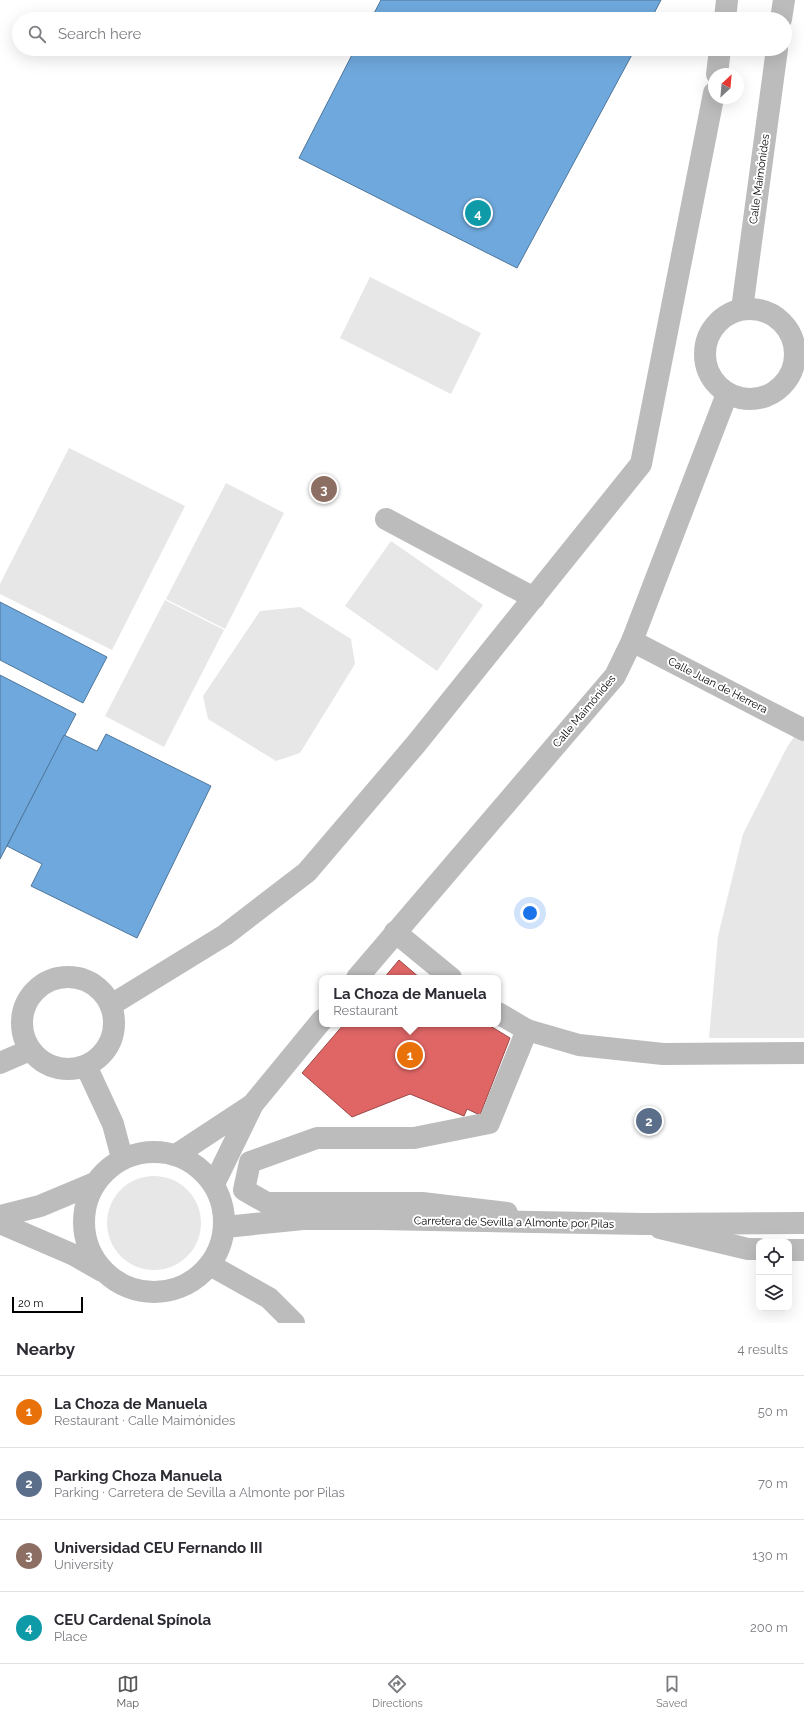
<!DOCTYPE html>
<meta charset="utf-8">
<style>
:root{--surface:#fff;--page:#f7f7f7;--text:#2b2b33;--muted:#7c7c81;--line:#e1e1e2;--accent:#595959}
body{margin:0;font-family:Raleway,sans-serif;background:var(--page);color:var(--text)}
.controls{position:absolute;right:12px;bottom:12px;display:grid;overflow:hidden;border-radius:8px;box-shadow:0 4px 16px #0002}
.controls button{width:36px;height:36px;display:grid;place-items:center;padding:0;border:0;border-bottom:1px solid var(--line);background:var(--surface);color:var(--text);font:20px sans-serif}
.compass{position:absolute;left:708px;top:68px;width:36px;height:36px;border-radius:50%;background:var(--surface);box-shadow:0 4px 16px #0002;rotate:26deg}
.scale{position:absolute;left:12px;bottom:10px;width:71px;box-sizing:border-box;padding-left:4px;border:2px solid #000;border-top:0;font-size:11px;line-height:14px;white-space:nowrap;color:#000;-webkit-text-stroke:3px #fff;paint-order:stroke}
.you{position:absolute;left:530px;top:913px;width:14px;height:14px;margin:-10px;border:3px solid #fff;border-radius:50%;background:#1a73e8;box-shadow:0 0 0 6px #1a73e833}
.badge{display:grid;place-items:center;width:26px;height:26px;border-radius:50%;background:var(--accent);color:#fff;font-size:13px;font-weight:700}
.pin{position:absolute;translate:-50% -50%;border:2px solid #fff;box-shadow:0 1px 4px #0006}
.popup{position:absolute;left:319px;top:975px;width:182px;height:52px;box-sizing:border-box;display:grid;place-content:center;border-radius:8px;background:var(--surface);filter:drop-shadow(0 1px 3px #0005);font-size:13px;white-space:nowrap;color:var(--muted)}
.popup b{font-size:15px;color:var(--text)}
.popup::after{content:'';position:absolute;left:50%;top:100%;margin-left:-8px;border:8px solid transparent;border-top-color:var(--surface)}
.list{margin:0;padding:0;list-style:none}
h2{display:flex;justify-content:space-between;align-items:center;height:52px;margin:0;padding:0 16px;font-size:17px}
h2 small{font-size:13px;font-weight:400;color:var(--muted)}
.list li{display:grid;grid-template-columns:26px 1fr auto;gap:12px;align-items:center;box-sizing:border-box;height:72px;padding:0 16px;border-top:1px solid var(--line)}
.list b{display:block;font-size:15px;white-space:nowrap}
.list p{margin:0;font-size:13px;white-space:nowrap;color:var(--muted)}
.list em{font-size:13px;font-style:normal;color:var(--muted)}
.icon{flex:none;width:22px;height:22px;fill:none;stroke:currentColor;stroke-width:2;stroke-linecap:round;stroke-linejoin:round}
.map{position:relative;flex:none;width:804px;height:1323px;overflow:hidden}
.search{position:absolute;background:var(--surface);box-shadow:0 4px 16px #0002;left:12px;right:12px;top:12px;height:44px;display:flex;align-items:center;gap:10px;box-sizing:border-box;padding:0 14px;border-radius:22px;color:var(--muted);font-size:15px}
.sheet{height:340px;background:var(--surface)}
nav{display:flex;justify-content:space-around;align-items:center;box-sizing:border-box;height:56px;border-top:1px solid var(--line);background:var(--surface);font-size:11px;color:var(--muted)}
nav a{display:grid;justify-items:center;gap:2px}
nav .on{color:var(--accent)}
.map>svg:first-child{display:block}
.green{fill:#e7e7e7}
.shops{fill:#e06666;stroke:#9d4747}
.schools{fill:#6fa8dc;stroke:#4e769a}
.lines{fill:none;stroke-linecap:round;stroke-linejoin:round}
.minor{stroke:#bcbcbc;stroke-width:22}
.major{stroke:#bcbcbc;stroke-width:22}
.labels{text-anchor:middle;stroke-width:4;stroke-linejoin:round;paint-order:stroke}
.street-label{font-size:11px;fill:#000;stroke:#fff}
</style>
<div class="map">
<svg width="804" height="1323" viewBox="0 0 804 1323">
<rect width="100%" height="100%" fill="#fff"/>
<g class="green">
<path d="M 370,277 L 481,333 L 451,394 L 340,338 Z"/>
<path d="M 69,448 L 185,506 L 112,650 L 0,594 L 0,584 Z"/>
<path d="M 226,483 L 284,513 L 225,629 L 166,599 Z"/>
<path d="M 391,541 L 483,605 L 437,671 L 345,606 Z"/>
<path d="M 165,600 L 224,630 L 164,747 L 105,716 Z"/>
<path d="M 300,607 L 351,639 L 355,664 L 300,753 L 276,761 L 208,719 L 203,696 L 260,611 Z"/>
<path d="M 804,723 L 804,1038 L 709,1038 L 718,936 L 743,834 L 787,747 Z"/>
<circle cx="154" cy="1223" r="47"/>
</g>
<g class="shops">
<path d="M 399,960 L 420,978 L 384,978 Z"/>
<path d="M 344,1024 L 487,1024 L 510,1038 L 480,1115 L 467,1109 L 464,1116 L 410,1094 L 352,1117 L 302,1073 Z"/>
</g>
<g class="schools">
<path d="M 381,0 L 661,0 L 651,19 L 371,19 Z"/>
<path d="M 355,49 L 635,49 L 517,268 L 299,158 Z"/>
<path d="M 0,602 L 107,657 L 83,703 L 0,660 Z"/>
<path d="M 0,675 L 76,714 L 0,859 Z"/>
<path d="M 106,734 L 211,786 L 137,938 L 31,886 L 42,864 L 7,846 L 64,735 L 97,751 Z"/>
</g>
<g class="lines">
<g class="minor">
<path d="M 725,19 L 727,0"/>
<path d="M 781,19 L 784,0"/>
<path d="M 717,74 L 720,49"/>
<circle cx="750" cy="354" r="45"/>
<path d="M 742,309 L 777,49"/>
<path d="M 386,519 L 534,598"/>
<path d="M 632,641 L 804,730"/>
<path d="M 395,932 L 451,978"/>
<circle cx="68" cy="1023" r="46"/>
<path d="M 357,978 L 615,676 L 632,641 L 727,394"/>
<path d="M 111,1005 L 225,935 L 307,872 L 416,744 L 641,464 L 714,93"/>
<path d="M 498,1013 L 527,1030 L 579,1045 L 663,1054 L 804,1053"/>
<path d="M 0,1063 L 30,1050"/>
<path d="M 86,1066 L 113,1124 L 122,1158"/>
<path d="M 176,1155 L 252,1105"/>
<path d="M 214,1184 L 253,1104 L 322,1020"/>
<path d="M 507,1213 L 422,1203 L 267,1203 L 244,1190 L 250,1162 L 317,1138 L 414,1138 L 489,1123 L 527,1030"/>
<path d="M 660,1228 L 748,1249 L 759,1249"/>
<path d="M 789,1250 L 804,1250"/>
<path d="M 210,1265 L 269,1298 L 294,1323"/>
</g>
<g class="major">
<circle cx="154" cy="1222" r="70"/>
<path d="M 0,1216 L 40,1206 L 95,1183"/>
<path d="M 0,1223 L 74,1255 L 102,1271"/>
<path d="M 225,1227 L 303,1219 L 378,1219 L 643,1224 L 804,1223"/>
</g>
</g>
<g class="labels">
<g class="street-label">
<text transform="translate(759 179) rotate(-82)" y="4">Calle Maimónides</text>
<text transform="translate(718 685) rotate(27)" y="4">Calle Juan de Herrera</text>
<text transform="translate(584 711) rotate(-50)" y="4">Calle Maimónides</text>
<text transform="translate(514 1222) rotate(1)" y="4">Carretera de Sevilla a Almonte por Pilas</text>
</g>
</g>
</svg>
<div class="controls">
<button><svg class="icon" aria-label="locate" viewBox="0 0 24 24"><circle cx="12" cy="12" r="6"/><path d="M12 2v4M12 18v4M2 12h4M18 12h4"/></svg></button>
<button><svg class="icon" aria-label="layers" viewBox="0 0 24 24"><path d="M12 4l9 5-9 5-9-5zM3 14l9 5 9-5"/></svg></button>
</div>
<svg class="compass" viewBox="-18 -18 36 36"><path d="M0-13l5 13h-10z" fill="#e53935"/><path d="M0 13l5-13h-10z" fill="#7c7c81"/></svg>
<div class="scale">20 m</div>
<div class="you"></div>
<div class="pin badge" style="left:410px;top:1055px;background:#e8710a">1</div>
<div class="popup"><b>La Choza de Manuela</b>Restaurant</div>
<div class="pin badge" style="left:649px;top:1121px;background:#5c6f8a">2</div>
<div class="pin badge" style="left:324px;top:489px;background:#8d6e63">3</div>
<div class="pin badge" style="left:478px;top:213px;background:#0f9aa8">4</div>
<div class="search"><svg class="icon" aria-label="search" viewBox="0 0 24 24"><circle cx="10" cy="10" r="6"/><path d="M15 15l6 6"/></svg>Search here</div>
</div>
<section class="sheet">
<h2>Nearby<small>4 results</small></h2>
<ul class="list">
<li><span class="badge" style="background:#e8710a">1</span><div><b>La Choza de Manuela</b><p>Restaurant · Calle Maimónides</p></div><em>50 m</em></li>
<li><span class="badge" style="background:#5c6f8a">2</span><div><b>Parking Choza Manuela</b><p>Parking · Carretera de Sevilla a Almonte por Pilas</p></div><em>70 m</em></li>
<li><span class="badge" style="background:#8d6e63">3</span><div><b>Universidad CEU Fernando III</b><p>University</p></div><em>130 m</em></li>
<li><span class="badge" style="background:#0f9aa8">4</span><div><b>CEU Cardenal Spínola</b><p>Place</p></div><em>200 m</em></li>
</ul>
</section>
<nav>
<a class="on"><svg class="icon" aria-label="map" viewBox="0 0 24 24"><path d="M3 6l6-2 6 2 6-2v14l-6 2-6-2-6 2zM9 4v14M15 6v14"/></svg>Map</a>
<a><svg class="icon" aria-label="directions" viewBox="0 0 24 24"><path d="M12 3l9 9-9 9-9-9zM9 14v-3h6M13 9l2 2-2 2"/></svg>Directions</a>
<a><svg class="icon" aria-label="saved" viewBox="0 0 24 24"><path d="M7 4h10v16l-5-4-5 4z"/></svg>Saved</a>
</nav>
